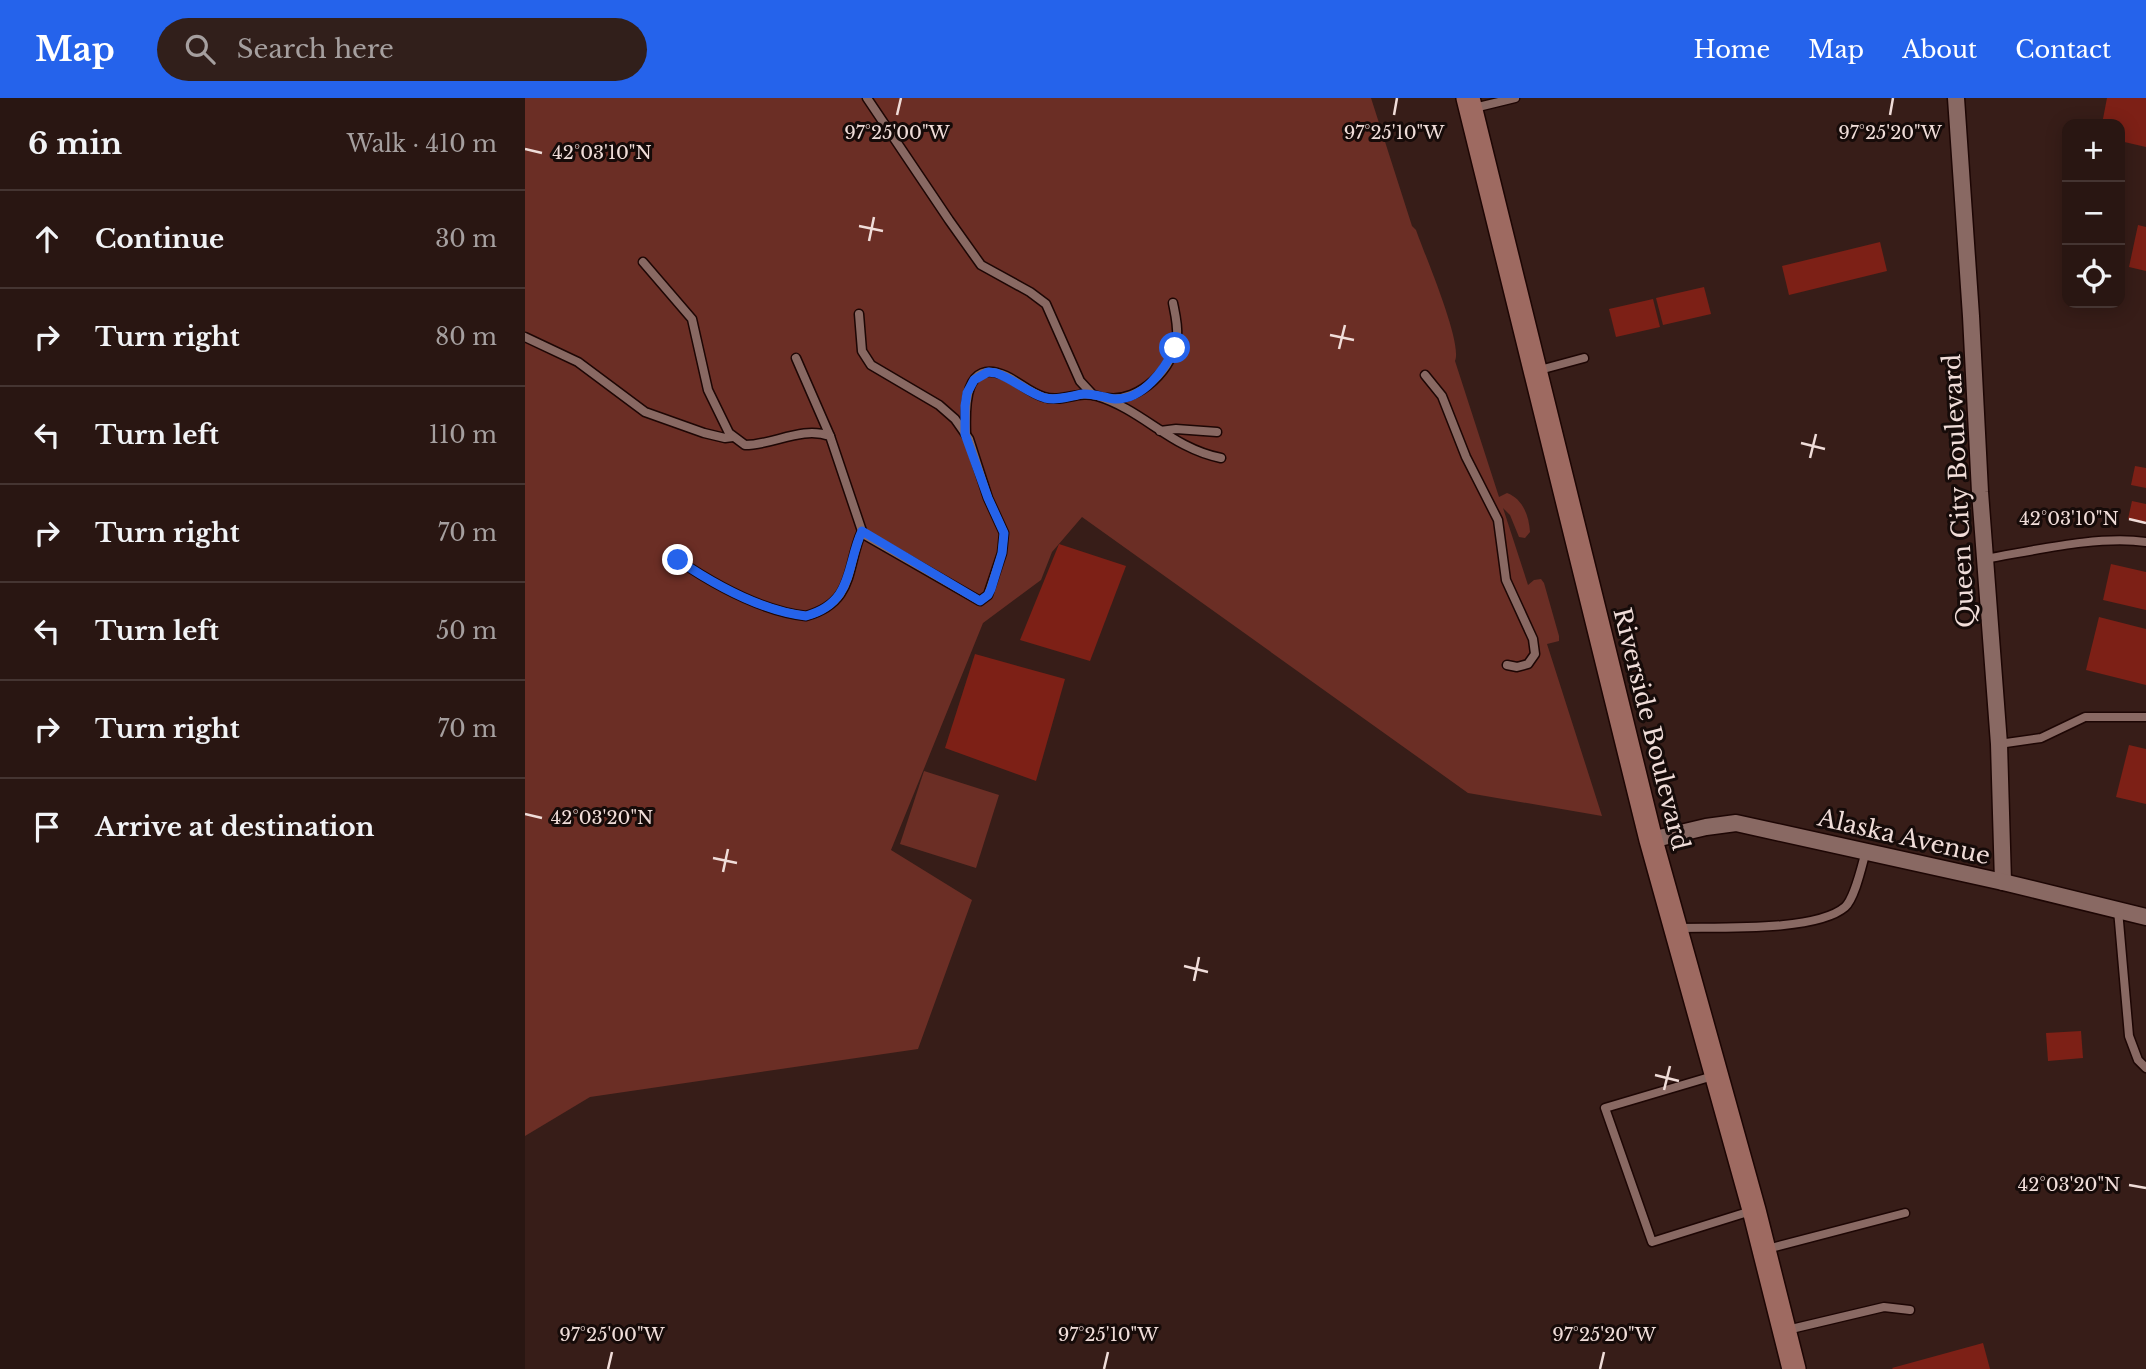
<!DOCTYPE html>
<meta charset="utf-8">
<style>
:root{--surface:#291612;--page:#311f1b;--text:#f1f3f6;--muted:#a59f9f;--line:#453532;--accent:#2563eb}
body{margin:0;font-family:"Libre Baskerville",serif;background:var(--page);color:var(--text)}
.controls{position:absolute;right:21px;top:21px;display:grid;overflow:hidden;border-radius:14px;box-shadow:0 4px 18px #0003}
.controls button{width:63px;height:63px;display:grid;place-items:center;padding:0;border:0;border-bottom:2px solid var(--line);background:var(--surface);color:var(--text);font:35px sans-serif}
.stop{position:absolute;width:21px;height:21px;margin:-16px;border:5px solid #2563eb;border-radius:50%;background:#fff}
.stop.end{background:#2563eb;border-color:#fff;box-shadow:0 2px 7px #0008}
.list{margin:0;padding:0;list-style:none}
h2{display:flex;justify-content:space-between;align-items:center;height:91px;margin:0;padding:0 28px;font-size:30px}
h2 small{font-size:23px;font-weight:400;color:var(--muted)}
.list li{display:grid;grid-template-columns:46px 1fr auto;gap:21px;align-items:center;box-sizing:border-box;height:98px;padding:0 28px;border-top:2px solid var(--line)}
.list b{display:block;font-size:26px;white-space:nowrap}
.list em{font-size:23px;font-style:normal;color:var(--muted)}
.icon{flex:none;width:38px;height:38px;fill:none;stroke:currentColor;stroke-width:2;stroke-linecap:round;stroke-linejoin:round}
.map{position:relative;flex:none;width:1621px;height:1271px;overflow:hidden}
header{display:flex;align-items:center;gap:42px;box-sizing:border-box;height:98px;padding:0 35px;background:var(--accent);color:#fff}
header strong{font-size:33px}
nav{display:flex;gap:38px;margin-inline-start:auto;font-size:24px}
.search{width:490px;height:63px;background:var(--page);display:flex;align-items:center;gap:18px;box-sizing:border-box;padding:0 24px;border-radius:38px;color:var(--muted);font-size:26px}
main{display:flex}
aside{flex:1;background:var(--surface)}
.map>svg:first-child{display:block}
.green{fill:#6b2e25}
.building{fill:#7d2016}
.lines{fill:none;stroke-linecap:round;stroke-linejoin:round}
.service-casing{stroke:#1d0604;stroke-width:11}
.minor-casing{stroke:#1d0604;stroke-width:19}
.secondary-casing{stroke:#1d0604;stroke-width:26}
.service{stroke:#896963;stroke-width:8}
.minor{stroke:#896963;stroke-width:16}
.secondary{stroke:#9e6a61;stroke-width:23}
.route{stroke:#2563eb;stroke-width:9}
.ticks{fill:none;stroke:#f0ddd9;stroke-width:2.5}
.labels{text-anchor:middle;stroke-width:6;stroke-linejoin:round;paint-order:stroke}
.street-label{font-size:24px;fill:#f0ddd9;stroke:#160b09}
.ticks-label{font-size:18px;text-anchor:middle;fill:#f0ddd9;stroke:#160b09;stroke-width:6;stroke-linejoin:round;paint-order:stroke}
</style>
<header>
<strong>Map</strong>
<div class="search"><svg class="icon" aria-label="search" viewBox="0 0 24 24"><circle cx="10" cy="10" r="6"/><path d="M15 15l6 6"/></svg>Search here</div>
<nav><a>Home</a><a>Map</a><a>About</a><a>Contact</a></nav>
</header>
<main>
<aside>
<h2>6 min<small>Walk · 410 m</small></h2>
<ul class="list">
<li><svg class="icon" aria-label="ahead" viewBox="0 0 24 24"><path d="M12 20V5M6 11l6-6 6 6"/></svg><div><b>Continue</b></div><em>30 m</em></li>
<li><svg class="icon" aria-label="right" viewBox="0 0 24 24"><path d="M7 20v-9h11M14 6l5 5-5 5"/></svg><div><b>Turn right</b></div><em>80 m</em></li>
<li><svg class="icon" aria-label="left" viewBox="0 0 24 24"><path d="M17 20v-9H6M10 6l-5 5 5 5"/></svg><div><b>Turn left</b></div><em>110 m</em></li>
<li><svg class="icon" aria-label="right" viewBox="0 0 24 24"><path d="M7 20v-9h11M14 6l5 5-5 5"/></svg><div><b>Turn right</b></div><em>70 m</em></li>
<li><svg class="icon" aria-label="left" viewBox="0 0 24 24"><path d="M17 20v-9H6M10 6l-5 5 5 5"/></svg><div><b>Turn left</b></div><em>50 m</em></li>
<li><svg class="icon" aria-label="right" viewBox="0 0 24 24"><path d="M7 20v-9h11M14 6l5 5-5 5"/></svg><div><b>Turn right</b></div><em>70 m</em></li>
<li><svg class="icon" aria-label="arrive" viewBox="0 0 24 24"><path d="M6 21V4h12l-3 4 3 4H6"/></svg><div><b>Arrive at destination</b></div></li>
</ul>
</aside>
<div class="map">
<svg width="1621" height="1271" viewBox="0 0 1621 1271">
<rect width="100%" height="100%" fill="#371d18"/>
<g class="green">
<path d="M 0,0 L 846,0 L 887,128 L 891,132 C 899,155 938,245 930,263 L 974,399 L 982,395 C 998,401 1004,418 1005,434 L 1000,440 L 994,439 L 985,417 L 978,410 L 1003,487 L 1009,482 L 1016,481 L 1019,485 L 1034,538 L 1034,543 L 1022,546 L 1077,718 L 943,695 L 557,419 L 527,454 L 516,482 L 458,525 L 366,752 L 447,802 L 393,951 L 65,999 L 0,1038 Z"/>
<path d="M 399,673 L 474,697 L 451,770 L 375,746 Z"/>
</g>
<g class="building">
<path d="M 1582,0 L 1621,0 L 1621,49 L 1595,43 L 1595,26 L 1577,26 Z"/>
<path d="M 1613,127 L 1621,129 L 1621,173 L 1604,169 Z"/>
<path d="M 1355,144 L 1362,173 L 1264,197 L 1257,168 Z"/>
<path d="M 1179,189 L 1186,216 L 1138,227 L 1131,200 Z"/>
<path d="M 1128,201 L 1135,229 L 1091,239 L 1084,211 Z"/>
<path d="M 1610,368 L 1621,370 L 1621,390 L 1606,387 Z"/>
<path d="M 1607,403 L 1621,406 L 1621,425 L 1603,421 Z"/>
<path d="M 534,446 L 601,468 L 565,563 L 495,542 Z"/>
<path d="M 1586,466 L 1621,474 L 1621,512 L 1578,502 Z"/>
<path d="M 1574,519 L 1621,531 L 1621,587 L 1561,572 Z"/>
<path d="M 450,556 L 540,581 L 511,683 L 420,650 Z"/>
<path d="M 1604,647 L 1621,651 L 1621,706 L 1591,699 Z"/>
<path d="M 1556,933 L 1558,960 L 1523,963 L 1521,935 Z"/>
<path d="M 1458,1245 L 1465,1271 L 1368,1271 L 1367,1270 Z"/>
</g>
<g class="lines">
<g class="service-casing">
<g id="service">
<path d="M 342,0 L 424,122 L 456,167 L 505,194 L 521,206 L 555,283 L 568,297"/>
<path d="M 949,10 L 990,0"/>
<path d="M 118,164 L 167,221 L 183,292 L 204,335 L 220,347 C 249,347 276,328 305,338 L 338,436 L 455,503 L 463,497 L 477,455 L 479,435 L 463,400 L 444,341 L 430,321 L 414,307 L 346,267 L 337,253 L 334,216"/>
<path d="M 0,239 L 53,264 L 120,314 L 179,335 L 200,340 L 208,339"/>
<path d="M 271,260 L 305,338"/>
<path d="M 1011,273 L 1059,260"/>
<path d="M 900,277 L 917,298 L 941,359 L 973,422 L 981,482 L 1008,541 L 1010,556 L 1003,566 L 992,569 L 982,567"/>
<path d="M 582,300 C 614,305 650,270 652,238 C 653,227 650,215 648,205"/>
<path d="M 635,333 L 651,331 L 692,334"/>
<path d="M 441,336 C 440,309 439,259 481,278 C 494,284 505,295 519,299 C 537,305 554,292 572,298 C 618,312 646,350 696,360"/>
<path d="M 1459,461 C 1508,453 1573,437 1621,444"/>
<path d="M 153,462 C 190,487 236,513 281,518 C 331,504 321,468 337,433"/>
<path d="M 1474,646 L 1516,640 L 1560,619 L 1621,619"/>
<path d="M 1593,812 L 1604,938 L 1613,962 L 1621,970"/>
<path d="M 1153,830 C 1192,829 1291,834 1320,809 C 1330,800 1337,767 1341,753"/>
<path d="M 1188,978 L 1080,1010 L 1127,1144 L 1226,1113"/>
<path d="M 1242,1151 L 1380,1115"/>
<path d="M 1262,1232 L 1359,1209 L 1385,1212"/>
</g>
</g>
<g class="minor-casing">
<g id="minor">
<path d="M 1431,0 L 1446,218 L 1455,394 L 1474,646 L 1478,784"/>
<path d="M 1126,742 L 1181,729 L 1211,725 L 1478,784 L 1621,819"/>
</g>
</g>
<g class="secondary-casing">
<path id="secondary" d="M 943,0 L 1126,742 L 1229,1112 L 1269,1271"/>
</g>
<use href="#service" class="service"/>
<use href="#minor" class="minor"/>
<use href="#secondary" class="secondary"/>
</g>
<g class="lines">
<path class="route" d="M 153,462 C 190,487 236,513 281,518 C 329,505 321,467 337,433 L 455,503 L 463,497 L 466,491 L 477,455 L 479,435 L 463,400 L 440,336 L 440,308 L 442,295 L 449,282 L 463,274 L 471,275 C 488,281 503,295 520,300 C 533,303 545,298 558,296 C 568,295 580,300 590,301 C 618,302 639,272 650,250"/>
</g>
<path class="ticks" d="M 372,17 L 376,0M 869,17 L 872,0M 1365,17 L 1368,0M 0,51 L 17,55M 334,128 L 358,133M 344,143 L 349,119M 805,237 L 829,242M 814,251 L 820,227M 1276,345 L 1300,351M 1285,360 L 1291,336M 1604,421 L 1621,425M 0,716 L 17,720M 188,760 L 212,765M 198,774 L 203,751M 659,868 L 683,874M 669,883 L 674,859M 1130,977 L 1154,983M 1139,992 L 1145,968M 1604,1087 L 1621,1090M 83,1271 L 87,1254M 579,1271 L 583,1254M 1075,1271 L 1079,1254"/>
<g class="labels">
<g class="street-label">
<text transform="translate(1434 393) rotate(-93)" y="8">Queen City Boulevard</text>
<text transform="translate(1126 631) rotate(76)" y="8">Riverside Boulevard</text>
<text transform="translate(1379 739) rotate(13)" y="8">Alaska Avenue</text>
</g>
</g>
<g class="ticks-label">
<text x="372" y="41">97°25'00"W</text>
<text x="869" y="41">97°25'10"W</text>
<text x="1365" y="41">97°25'20"W</text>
<text x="77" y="61">42°03'10"N</text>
<text x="1544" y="427">42°03'10"N</text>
<text x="77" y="726">42°03'20"N</text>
<text x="1544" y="1093">42°03'20"N</text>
<text x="87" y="1243">97°25'00"W</text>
<text x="583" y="1243">97°25'10"W</text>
<text x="1079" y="1243">97°25'20"W</text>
</g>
</svg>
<div class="controls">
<button>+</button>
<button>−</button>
<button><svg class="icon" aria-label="locate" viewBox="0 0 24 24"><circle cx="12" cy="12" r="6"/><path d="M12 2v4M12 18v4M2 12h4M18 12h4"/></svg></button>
</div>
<div class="stop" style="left:650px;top:250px"></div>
<div class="stop end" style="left:153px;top:462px"></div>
</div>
</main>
